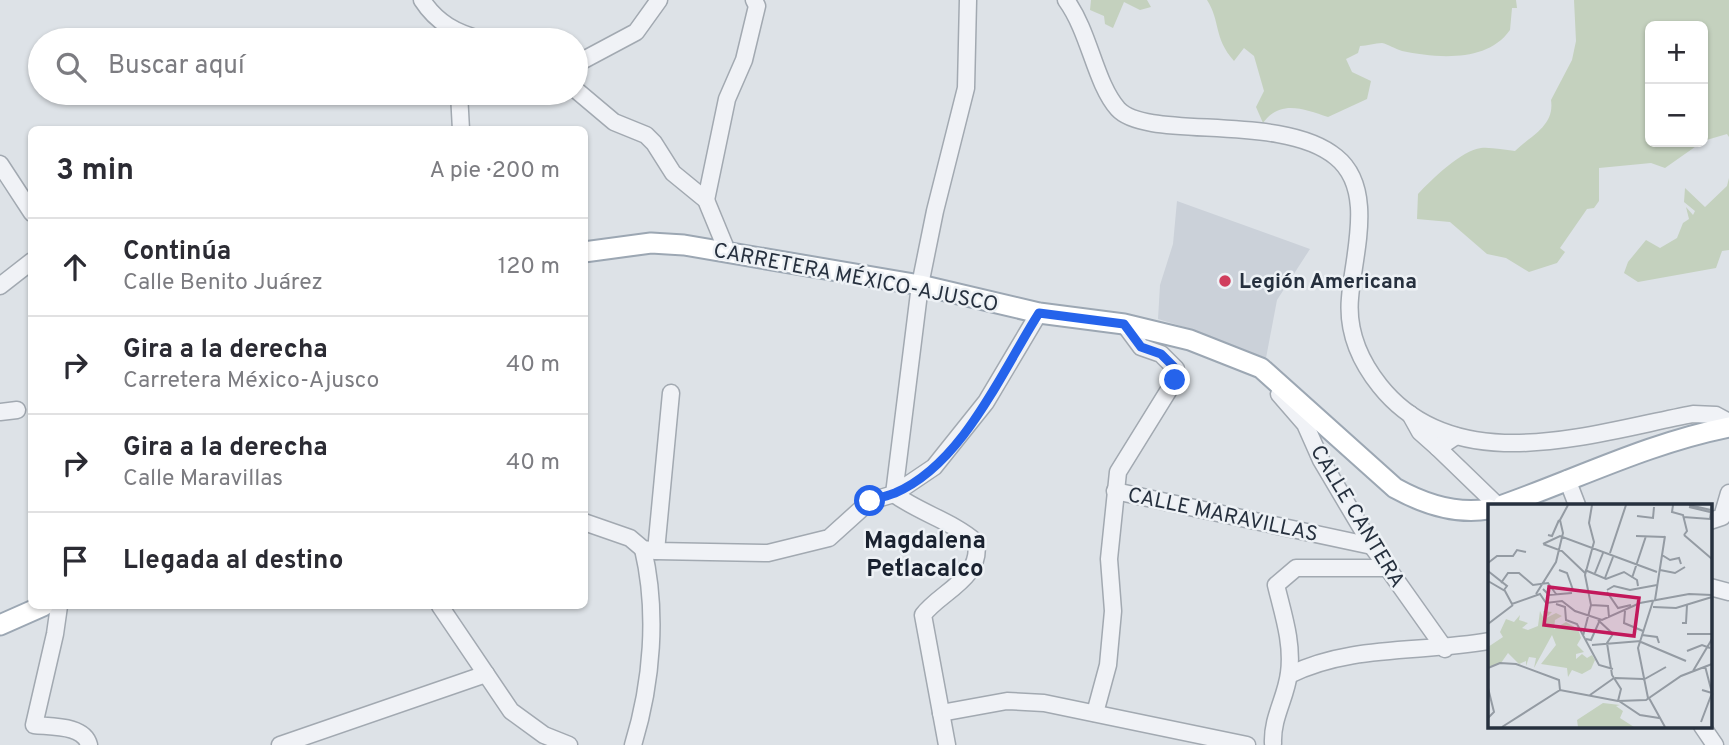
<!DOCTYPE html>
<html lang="es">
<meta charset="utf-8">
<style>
:root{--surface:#fff;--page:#f2f2f3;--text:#2b2b33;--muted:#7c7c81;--line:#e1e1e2}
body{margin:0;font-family:Overpass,sans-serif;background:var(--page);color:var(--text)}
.controls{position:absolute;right:21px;top:21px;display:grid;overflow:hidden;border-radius:10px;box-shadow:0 2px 5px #0004}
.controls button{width:63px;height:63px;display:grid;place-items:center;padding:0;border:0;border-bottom:2px solid var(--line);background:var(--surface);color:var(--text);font:35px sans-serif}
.stop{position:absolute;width:21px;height:21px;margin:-16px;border:5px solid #2563eb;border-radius:50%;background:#fff}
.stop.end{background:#2563eb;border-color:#fff;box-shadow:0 2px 7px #0008}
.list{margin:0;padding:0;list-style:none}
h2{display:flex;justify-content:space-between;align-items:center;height:91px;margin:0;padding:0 28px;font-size:30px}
h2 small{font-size:23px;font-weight:400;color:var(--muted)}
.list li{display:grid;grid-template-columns:46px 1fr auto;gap:21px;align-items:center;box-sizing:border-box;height:98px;padding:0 28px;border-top:2px solid var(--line)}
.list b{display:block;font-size:26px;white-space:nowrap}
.list p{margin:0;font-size:23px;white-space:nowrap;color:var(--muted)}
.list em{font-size:23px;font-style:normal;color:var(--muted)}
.icon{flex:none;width:38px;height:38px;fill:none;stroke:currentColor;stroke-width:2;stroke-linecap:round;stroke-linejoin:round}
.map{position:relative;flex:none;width:1729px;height:745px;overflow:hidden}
.search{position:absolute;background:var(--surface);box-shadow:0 2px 5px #0004;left:28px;top:28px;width:560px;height:77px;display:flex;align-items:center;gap:18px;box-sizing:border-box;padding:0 24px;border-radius:38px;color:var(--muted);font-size:26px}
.panel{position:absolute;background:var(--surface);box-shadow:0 2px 5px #0004;left:28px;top:126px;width:560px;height:483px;border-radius:10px}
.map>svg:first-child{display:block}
.built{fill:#cbd1d9}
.green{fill:#c4d1be}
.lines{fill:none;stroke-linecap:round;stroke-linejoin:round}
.minor-casing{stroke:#a2a9b1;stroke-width:19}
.major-casing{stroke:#9ca7b3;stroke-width:23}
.minor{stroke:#f0f2f6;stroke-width:16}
.major{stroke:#fff;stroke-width:19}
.route{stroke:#2563eb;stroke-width:9}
.poi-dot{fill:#d03e5d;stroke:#edf1f5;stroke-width:2.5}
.labels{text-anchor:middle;stroke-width:5;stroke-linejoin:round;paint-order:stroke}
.street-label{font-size:21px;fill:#26303e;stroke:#edf1f5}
.poi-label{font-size:21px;font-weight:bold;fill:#26303e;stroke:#edf1f5;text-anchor:start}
.quarter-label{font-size:24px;font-weight:bold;fill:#19212f;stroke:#edf1f5}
.inset-road{fill:none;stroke:#949ba3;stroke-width:2}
.view{fill:#c2185b;fill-opacity:0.15;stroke:#c2185b;stroke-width:3.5}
.inset-edge{fill:none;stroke:#26303e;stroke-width:3.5}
</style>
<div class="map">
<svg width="1729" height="745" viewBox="0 0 1729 745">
<rect width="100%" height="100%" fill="#dde2e7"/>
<path class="built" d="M 1177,201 L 1310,249 L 1277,300 L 1266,358 L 1194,330 L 1158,319 L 1160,285 L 1173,244 Z"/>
<g class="green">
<path d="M 1091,0 L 1147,0 L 1151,7 L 1140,10 L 1124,2 L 1113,28 L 1105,24 L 1104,16 L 1090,10 Z"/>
<path d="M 1207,0 L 1516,0 L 1517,8 L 1512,8 L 1510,30 C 1487,63 1436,58 1402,51 C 1395,49 1388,44 1382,43 C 1375,43 1367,46 1360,46 L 1358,53 L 1346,59 L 1352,72 L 1371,81 L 1367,99 L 1328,117 C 1304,109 1280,99 1263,123 L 1256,107 L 1264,91 L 1254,56 L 1244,48 L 1234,61 C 1213,37 1221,22 1207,0 Z"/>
<path d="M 1574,0 L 1729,0 L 1729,137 L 1727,134 L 1703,141 L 1703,26 L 1650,26 L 1650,142 L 1702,142 L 1665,168 L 1651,163 L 1599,168 L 1599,201 L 1594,208 L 1587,209 L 1560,248 L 1565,252 L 1557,263 L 1529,272 L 1506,258 L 1487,254 L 1450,222 L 1417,219 L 1418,194 C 1431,180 1462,150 1481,148 C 1491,147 1504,150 1515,151 C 1530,136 1555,126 1551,100 L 1572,60 L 1576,41 Z"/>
<path d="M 1729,178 L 1729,250 L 1722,251 L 1716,268 L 1638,282 L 1624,273 L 1628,262 L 1646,240 L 1660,248 L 1677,238 L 1683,223 L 1689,219 L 1686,207 L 1693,215 L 1695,211 L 1684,202 L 1685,188 L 1705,207 L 1727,186 Z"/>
</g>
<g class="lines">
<g class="minor-casing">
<g id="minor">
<path d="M 422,0 C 437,23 456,33 483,40"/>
<path d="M 1066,0 C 1090,33 1095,83 1118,109 C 1147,141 1282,112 1336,157 C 1376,189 1353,256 1350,298 C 1347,331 1360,361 1380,386 C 1456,481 1593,433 1693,414 L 1716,415 L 1729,422"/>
<path d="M 576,64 L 636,32 L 659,0"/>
<path d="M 576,90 L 614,122 L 646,135 L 654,143 L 673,173 L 706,200 L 727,251"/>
<path d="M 459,93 L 461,130"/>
<path d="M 0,164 L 32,213"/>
<path d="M 706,200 L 727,99 L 744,60 L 757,6 L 754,0"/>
<path d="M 0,286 L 32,261"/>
<path d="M 1279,394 L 1305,424 L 1321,460 L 1372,546 L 1445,649"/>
<path d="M 0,412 L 17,410"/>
<path d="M 1410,414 L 1420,432 L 1438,448"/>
<path d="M 1456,436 L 1438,448 L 1497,505"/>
<path d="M 1567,479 L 1577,505"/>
<path d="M 1115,491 L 1372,546"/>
<path d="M 894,494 L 920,285 L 935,211 L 966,88 L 968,0"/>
<path d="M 894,494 C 920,513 952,521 976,542 C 983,578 940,592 923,615 L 947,745"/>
<path d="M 1710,521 L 1722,517 L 1729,493"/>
<path d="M 584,522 L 630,538 L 643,549 L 656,551 L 768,553 L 829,538 L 870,501 L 894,494 L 934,467 L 986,402 L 1039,313"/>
<path d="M 656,551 L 671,393"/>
<path d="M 1710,587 L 1729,592"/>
<path d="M 59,606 L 55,634 L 34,725 C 52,727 84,725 89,745"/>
<path d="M 440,606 L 511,711 L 544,735 L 569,745"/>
<path d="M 1289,675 C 1351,644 1423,653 1489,641"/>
<path d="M 941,713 L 1007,701 L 1044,703 L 1247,745"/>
<path d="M 1095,713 L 1108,665 L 1113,611 L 1109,559 L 1118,472 L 1175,380 L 1176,369 L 1161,354 L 1141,347 L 1124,324"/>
<path d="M 1702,726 L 1715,745"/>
<path d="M 1273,743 C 1272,717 1286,698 1289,673 C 1293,643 1283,614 1276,585 L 1296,568 L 1387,568"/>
<path d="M 280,745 L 486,674"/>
<path d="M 633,745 C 652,683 658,612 643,549"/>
</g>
</g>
<g class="major-casing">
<g id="major">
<path d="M 584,252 L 651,243 L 684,245 L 920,285 L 1039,313 L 1124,324 L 1190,340 L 1261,368 L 1395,488 C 1424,504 1456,515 1489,509"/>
<path d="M 1503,505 C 1579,478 1649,443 1729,427"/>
<path d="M 0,625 L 43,606"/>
</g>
</g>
<use href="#minor" class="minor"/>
<use href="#major" class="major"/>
</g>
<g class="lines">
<path class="route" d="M 870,501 C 878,498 887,496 895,493 C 963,464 1002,371 1039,313 L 1124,324 L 1141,347 L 1161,354 L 1176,369 L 1175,380"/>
</g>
<circle class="poi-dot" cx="1225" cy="281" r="7"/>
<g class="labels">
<g class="street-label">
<text transform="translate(856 277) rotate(11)" y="7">CARRETERA MÉXICO-AJUSCO</text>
<text transform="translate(1223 514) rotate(12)" y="7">CALLE MARAVILLAS</text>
<text transform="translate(1358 516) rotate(59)" y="7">CALLE CANTERA</text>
</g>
<g class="poi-label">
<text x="1239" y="288">Legión Americana</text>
</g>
<g class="quarter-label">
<text x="925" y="548">Magdalena<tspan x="925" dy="28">Petlacalco</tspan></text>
</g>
</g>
<g transform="translate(1488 504)">
<rect width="224" height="224" fill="#dde2e7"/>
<path d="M 52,107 L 55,113 L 55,107 L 64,108 L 58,114 L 68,109 L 74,112 L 67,116 L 66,125 L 78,118 L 90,125 L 93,134 L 89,141 L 96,148 L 88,150 L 88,155 L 94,150 L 99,154 L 104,151 L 107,156 L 103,165 L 94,170 L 84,166 L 80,173 L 79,164 L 53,160 L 68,141 L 64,131 L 46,164 L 48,154 L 41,153 L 38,162 L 38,157 L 31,160 L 20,149 L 13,159 L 0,163 L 0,143 L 15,133 L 12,128 L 18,115 L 26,118 L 32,111 L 31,116 L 40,119 L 34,124 L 40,126 L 50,122 ZM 115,199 L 132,201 L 128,202 L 135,207 L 132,214 L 146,223 L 90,223 L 89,216 Z" fill="#c4d1be"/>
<path class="inset-road" d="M 185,1 L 184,8 L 195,11 L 199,27 L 196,31M 201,1 L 223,6M 201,3 L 222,8M 149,12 L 165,14 L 166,3M 195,13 L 222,15 L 224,1M 60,31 L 64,32 L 71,16M 196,31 L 224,55M 148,32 L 177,33M 55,40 L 72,32 L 169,68M 55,40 L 74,47 L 97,69M 122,49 L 138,1M 174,51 L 182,56 L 191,54 L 193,60M 0,59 L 9,52 L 25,52 L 29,46 L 38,48M 71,66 L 79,69 L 85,86M 97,66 L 118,75 L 136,68 L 149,76 L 150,82M 172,66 L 187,69 L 197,63M 0,67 L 19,82 L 16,86M 107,69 L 115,49M 117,74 L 125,53M 144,74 L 158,32M 0,77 L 17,87 L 24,100 L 52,90 L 58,99 L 74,97 L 87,107 L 114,116 L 152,99 L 201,90 L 224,91M 13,79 L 20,69 L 31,69 L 45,81 L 60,79 L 68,90M 55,85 L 61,91 L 84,89M 119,86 L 126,82 L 142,86 L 169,81M 119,88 L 130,104 L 143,101M 48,90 L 68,58 L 75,29 L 72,16 L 80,1M 167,96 L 177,32M 68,100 L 77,103 L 78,116 L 89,120 L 111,161 L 125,165M 103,101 L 120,102 L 121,113M 165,103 L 188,104 L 224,93M 137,107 L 136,119 L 155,127M 110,116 L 125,130 L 119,139 L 124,171 L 133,185 L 130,197M 194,119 L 198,119 L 199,101M 0,120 L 25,101M 199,130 L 224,130M 154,131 L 169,133 L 171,139M 95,132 L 103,101 L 97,71 L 106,38 L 101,19 L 104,1M 98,135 L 103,136 L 111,118M 153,138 L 198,157M 104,141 L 153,137M 199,147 L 214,141 L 222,144M 0,164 L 12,159 L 28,160 L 71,176 L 72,186M 205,167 L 224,135M 127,174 L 155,175M 155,176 L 178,163M 0,184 L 6,208 L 0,214M 214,186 L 224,189 L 217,162M 102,191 L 126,174M 160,194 L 150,144 L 165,97M 161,194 L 177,223M 131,197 L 152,211 L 171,214M 213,218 L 224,189M 14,223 L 72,186 L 130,197 L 158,196 L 193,172 L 224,160"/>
<path class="view" d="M 61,83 L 151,94 L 146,132 L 56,121 Z"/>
<rect width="224" height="224" class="inset-edge"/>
</g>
</svg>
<div class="controls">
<button>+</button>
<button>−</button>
</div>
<div class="stop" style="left:870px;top:501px"></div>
<div class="stop end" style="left:1175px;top:380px"></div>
<div class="search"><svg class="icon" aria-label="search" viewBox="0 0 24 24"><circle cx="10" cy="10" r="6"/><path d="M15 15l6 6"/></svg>Buscar aquí</div>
<section class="panel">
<h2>3 min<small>A pie · 200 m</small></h2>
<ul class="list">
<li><svg class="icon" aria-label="ahead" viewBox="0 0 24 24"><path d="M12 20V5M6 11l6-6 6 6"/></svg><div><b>Continúa</b><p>Calle Benito Juárez</p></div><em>120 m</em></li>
<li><svg class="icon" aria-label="right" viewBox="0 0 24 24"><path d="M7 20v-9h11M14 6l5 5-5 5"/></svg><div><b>Gira a la derecha</b><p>Carretera México-Ajusco</p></div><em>40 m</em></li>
<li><svg class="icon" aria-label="right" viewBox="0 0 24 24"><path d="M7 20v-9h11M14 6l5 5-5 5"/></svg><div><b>Gira a la derecha</b><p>Calle Maravillas</p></div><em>40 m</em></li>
<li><svg class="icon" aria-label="arrive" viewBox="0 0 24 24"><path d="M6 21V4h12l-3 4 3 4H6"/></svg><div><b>Llegada al destino</b></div></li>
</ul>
</section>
</div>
